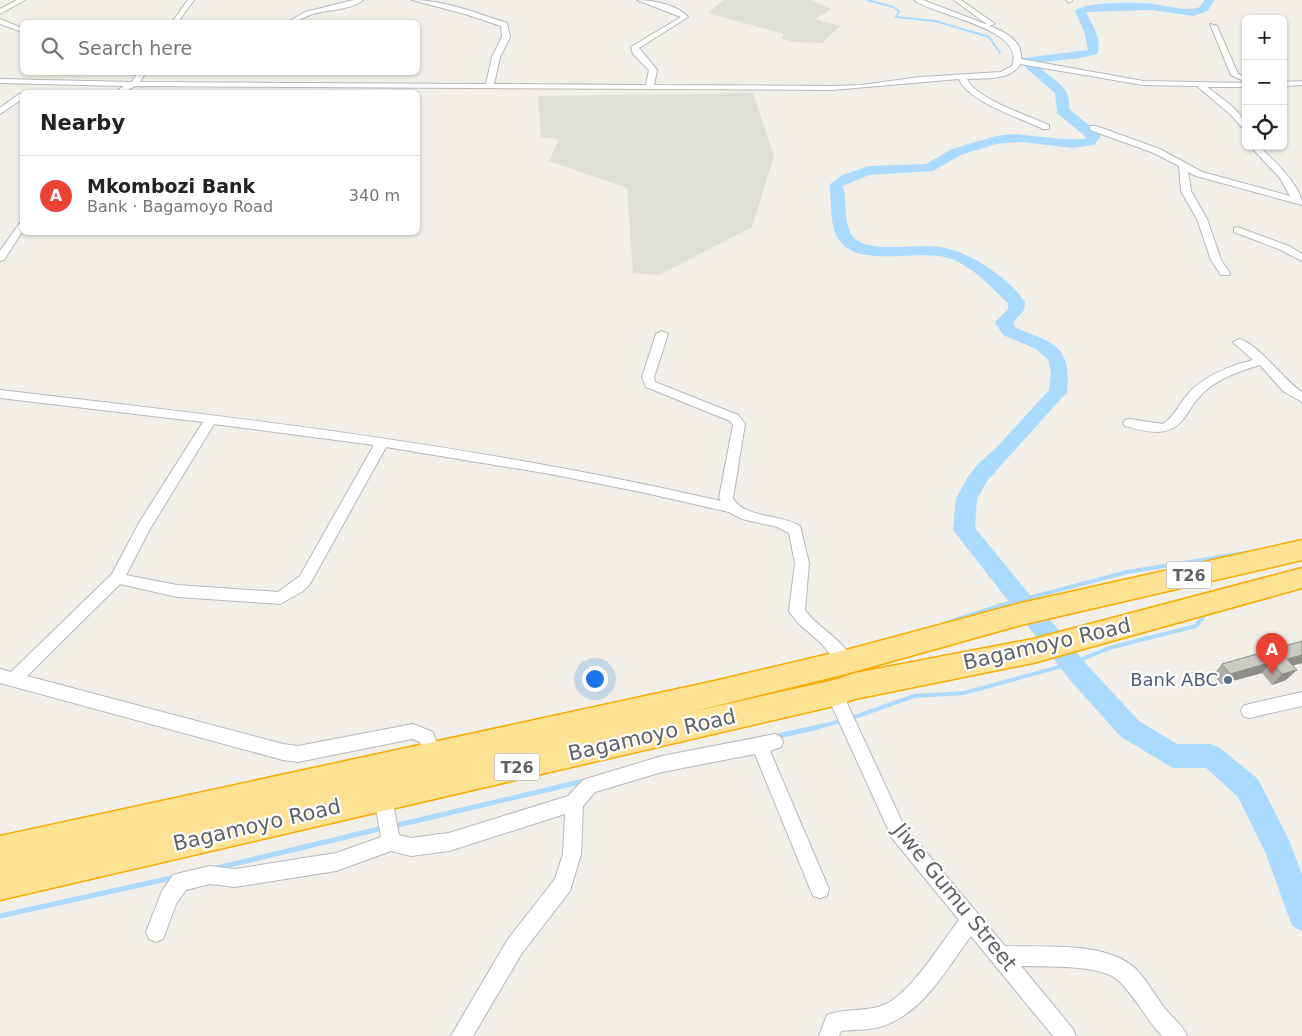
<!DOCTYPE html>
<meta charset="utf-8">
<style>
:root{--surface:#fff;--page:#f2f2f2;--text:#222;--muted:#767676;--line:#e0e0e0;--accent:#ea4335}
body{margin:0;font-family:"DejaVu Sans",sans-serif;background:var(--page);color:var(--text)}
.controls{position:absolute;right:15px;top:15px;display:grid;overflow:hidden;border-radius:8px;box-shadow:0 1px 4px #0004}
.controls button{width:45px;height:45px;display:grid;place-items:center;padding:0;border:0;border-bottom:1px solid var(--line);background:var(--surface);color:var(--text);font:25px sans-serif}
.you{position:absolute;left:594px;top:678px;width:18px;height:18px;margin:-12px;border:4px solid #fff;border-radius:50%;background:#1a73e8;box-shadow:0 0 0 8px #1a73e833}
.badge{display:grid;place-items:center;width:32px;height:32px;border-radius:50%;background:var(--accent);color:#fff;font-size:16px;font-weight:700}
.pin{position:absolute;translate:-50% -41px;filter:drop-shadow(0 1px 2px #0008)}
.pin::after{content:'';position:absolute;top:26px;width:18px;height:15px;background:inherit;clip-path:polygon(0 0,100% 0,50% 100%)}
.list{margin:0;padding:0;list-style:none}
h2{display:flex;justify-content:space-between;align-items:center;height:65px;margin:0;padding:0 20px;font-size:21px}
h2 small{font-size:16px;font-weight:400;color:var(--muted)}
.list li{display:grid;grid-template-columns:32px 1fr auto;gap:15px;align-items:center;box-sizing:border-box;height:80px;padding:0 20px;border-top:1px solid var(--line)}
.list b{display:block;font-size:19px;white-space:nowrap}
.list p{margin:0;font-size:16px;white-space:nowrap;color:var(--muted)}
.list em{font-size:16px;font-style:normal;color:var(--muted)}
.icon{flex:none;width:28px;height:28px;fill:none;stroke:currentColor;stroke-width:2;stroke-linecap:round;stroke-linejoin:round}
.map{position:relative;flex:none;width:1302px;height:1036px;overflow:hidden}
.search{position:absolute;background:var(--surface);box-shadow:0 1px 4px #0004;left:20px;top:20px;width:400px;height:55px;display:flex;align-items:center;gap:12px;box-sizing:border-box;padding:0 18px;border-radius:8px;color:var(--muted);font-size:19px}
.panel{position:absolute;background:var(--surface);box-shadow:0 1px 4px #0004;left:20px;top:90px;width:400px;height:145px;border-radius:8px}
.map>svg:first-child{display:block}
.industrial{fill:#e0deda}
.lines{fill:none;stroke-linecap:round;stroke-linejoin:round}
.stream-far2{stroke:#aadaff;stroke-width:2}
.stream-far1{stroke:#aadaff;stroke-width:4}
.stream{stroke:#aadaff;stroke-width:5}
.river{fill:#aadaff;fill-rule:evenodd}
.street-casing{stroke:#b5b8bc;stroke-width:2}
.highway-casing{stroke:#f9ab00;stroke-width:3}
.street{fill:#fff;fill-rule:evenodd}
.highway{fill:#fde293;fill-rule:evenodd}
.wall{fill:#afaea9}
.shaded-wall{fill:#8f8d8a}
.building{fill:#cccac5;stroke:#8f8d8a}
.service-dot{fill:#5c6f8a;stroke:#fff;stroke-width:2}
.labels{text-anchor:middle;stroke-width:4.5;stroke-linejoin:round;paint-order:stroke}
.shield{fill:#fff;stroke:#8f9295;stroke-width:1}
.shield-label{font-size:16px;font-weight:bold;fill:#5f6368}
.service-label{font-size:18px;fill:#4e5e75;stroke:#fff;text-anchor:end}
.near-street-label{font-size:21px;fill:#5f6368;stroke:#fff}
</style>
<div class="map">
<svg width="1302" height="1036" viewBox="0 0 1302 1036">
<rect width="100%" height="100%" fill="#f1efe8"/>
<g class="industrial">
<path d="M 724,0 L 811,0 L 831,9 L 815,19 L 840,26 L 822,43 L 795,42 L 782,39 L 784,34 L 708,13 Z"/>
<path d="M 753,93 L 774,156 L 752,227 L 659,275 L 633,273 L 627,188 L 549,161 L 559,139 L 541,137 L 538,96 Z"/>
</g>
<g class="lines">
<path class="stream-far2" d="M 867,0 L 893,7 L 899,11 L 896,17 L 935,21 L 989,37 L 1000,53"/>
<g class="stream-far1">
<path d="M 946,623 L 1002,605 L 1127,572 L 1245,553"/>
<path d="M 849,719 L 914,696 L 964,693 L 1070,664 L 1109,648 L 1196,626 L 1204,616"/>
<path d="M 813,728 L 842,721"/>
</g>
<g class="stream">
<path d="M 774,737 L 818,727"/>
<path d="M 394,826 L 584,781"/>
<path d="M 217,868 L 379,829"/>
<path d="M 0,916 L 176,877"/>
</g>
<path class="river" d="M 1204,0 L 1214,0 L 1208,11 L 1193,16 L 1152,10 L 1086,12 C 1092,24 1103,42 1097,54 L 1081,58 L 1035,63 C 1049,79 1072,84 1069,109 L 1099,133 L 1101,136 L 1094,145 L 1072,148 L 1022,142 L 996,144 L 961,155 L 933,171 L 869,175 L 843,186 C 847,203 843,225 854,238 C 867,253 920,244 940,247 C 969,251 1009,278 1025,302 L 1024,310 L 1013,323 L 1016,328 C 1054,343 1072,346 1067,392 L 987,481 L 977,499 L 975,528 L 1088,666 L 1139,721 L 1177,744 L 1211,744 L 1220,748 L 1258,779 L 1289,840 L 1302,875 L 1302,931 L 1292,926 L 1266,854 L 1238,797 L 1206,768 L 1173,768 L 1121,737 L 1070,680 L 953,530 L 956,499 L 967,478 L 979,463 L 997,447 L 1049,390 L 1051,373 L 1048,360 L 1036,349 L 1003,335 L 995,322 L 1008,309 L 1008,303 C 992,288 975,269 954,260 C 923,246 861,270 840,241 C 828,225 833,203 829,185 L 842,175 L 869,166 L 926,164 L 952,149 L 996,136 L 1013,134 L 1062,139 L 1085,139 L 1086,137 L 1057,113 L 1055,93 L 1027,69 L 1021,60 L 1023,58 L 1088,50 L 1084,31 L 1075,11 C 1085,1 1139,2 1154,4 C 1169,6 1186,12 1200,7 Z"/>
<g class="street-casing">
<g id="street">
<path d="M 17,0 L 25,0 L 0,14 L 0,9 Z"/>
<path d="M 188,0 L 194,0 L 178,22 L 172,22 Z"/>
<path d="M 354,0 L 363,0 C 349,11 327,9 310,15 C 302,18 297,23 288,22 L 305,12 Z"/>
<path d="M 412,0 C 444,0 476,13 507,23 L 510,37 L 500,57 L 494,84 L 646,85 L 649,70 L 633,54 L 631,47 L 681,17 L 637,0 C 652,0 678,5 688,17 L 639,48 L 657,70 L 654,85 L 832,86 L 861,85 L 920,77 L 1001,72 L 1012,66 C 1027,28 935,16 914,0 L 923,0 L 988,25 L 954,0 L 961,0 L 995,24 L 989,26 C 1004,31 1023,41 1021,59 L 1143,81 L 1246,83 L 1246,87 L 1207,87 C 1222,99 1246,112 1246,132 L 1231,115 L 1197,86 L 1143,85 L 1020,64 C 1012,81 982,78 967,79 C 974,98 1029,116 1049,125 L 1049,129 L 1043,129 C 1021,118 968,102 959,79 L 832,90 L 135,86 L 124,92 L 115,92 L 124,86 L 0,83 L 0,79 L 132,82 L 138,72 L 146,72 L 140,82 L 486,84 L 492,57 L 502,37 L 501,26 L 465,14 Z"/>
<path d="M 1066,0 L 1072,0 L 1072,1 L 1069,3 Z"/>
<path d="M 0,19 L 22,28 L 22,32 L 0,24 Z"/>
<path d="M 1210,24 L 1217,26 L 1238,74 L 1246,77 L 1246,82 L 1231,75 Z"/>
<path d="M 1302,81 L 1302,85 L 1283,86 L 1283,82 Z"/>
<path d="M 19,94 L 22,94 L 22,99 L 0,114 L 0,108 Z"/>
<path d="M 1090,126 L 1096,126 L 1160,149 L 1202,172 L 1290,196 L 1280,178 L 1250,146 L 1259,146 C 1272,160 1302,185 1302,205 L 1196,176 L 1188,172 L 1191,191 L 1207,219 L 1221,260 L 1230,273 L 1229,275 L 1221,275 L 1211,260 L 1197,219 L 1181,191 L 1179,166 L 1154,153 L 1090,130 Z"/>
<path d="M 22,223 L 22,232 L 4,260 L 0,261 L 0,251 L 19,224 Z"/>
<path d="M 1237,227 L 1289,246 L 1302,254 L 1302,261 L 1281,250 L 1234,232 L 1234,228 Z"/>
<path d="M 662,331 L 668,334 L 654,377 L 655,382 L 738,415 L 745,424 L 733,498 C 743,518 781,514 800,526 L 809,563 L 805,610 C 819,629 843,639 854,662 L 852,667 L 846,669 L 840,667 L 822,644 L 798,623 L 789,611 L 795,563 L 789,533 L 777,527 L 742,519 L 729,512 L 641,492 L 550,474 L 386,447 L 310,584 L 303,591 L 280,604 L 177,597 L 120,584 L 27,676 L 283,744 L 298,746 L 413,724 L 433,732 L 441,757 L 439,763 L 433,765 L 427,763 L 420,742 L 412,739 L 298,762 L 283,760 L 0,683 L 0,669 L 11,672 L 112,574 L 139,523 L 203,422 L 0,398 L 0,390 C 242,418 483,446 721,501 L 719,498 L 733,425 L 730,421 L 646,387 L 642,377 L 656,334 ZM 214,424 L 374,445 L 300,576 L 278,592 L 177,585 L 126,575 L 150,529 Z"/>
<path d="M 1239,339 C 1259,344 1283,380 1302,392 L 1302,402 L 1283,391 L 1260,365 C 1240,371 1219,378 1204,392 C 1196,400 1190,408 1185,417 C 1169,439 1147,432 1125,426 L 1123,423 L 1125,420 L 1129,419 L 1163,424 C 1174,417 1179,404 1188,394 C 1205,375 1229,366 1253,360 L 1233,342 Z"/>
<path d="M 834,686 L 840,688 L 904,826 L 1005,946 C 1041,947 1099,942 1130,964 C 1144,974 1153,993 1163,1006 C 1171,1017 1182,1024 1187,1036 L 1162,1036 C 1146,1019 1136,998 1119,981 C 1102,964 1046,967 1021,966 L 1073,1029 L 1076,1036 L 1053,1036 L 971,936 C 947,968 924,1012 883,1026 C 870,1031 855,1029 841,1031 L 839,1036 L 819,1036 L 827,1015 C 844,1008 863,1012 881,1006 C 908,998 941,943 959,920 L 892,838 L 826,693 L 828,688 Z"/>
<path d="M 1302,692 L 1302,706 L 1249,718 L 1243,716 L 1241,711 L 1243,706 L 1249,704 Z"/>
<path d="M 775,734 L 781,737 L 783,742 L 781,747 L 770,751 L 829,889 L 827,896 L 820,898 L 813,896 L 755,754 L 662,772 L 595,792 L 583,806 L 581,854 L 570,891 L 522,953 L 473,1036 L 451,1036 L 508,939 L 555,879 L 563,854 L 565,814 L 449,851 L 411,856 L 391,851 L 336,871 L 235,887 L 210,884 L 186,890 L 176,904 L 163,939 L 156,942 L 149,939 L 146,932 L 162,891 L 173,875 L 180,873 L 210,866 L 235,869 L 336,853 L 381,837 L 374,797 L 377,791 L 383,789 L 389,791 L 392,797 L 399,835 L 411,838 L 449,833 L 568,796 L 583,780 L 589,778 L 662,756 Z"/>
</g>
</g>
<g class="highway-casing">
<path id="highway" d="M 1302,540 L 1302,560 L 1021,625 L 846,674 L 691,712 L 834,680 L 855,673 L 1033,639 L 1302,568 L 1302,588 L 1033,663 L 855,699 L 834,706 L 0,900 L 0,836 L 710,682 L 846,650 L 1021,603 Z"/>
</g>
<use href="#street" class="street"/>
<use href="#highway" class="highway"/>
</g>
<path class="wall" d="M 1302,641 L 1302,663 L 1293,665 L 1286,680 L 1272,685 L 1262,673 L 1221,684 L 1213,675 L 1222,664 Z"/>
<g class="shaded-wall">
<path d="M 1302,655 L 1302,663 L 1277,670 L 1287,659 Z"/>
<path d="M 1272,662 L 1262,673 L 1221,684 L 1230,674 Z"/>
<path d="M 1297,670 L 1286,680 L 1272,685 L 1282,674 Z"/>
</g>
<path class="building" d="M 1302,641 L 1302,655 L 1287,659 L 1297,670 L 1282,674 L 1272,662 L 1230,674 L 1222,664 Z"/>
<circle class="service-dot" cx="1228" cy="680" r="5"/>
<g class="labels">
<g class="shield">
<rect x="1166.5" y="561.5" width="45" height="27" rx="4"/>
<rect x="494.5" y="753.5" width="45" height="27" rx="4"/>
</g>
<g class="shield-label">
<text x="1189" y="581">T26</text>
<text x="517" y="773">T26</text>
</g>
<g class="service-label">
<text x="1218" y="686">Bank ABC</text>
</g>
<g class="near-street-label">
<text transform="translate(1047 644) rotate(-13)" y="7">Bagamoyo Road</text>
<text transform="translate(652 735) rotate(-13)" y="7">Bagamoyo Road</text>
<text transform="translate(257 825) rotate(-13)" y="7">Bagamoyo Road</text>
<text transform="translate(955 897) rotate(51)" y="7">Jiwe Gumu Street</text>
</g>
</g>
</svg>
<div class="controls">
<button>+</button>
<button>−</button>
<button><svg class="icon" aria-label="locate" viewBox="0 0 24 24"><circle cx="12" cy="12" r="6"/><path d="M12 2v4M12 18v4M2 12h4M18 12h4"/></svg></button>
</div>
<div class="you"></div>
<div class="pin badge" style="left:1272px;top:674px">A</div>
<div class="search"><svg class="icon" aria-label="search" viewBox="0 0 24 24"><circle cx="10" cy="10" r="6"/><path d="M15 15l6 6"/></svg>Search here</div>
<section class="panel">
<h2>Nearby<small></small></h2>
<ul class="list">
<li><span class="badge">A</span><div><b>Mkombozi Bank</b><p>Bank · Bagamoyo Road</p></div><em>340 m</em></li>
</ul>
</section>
</div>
